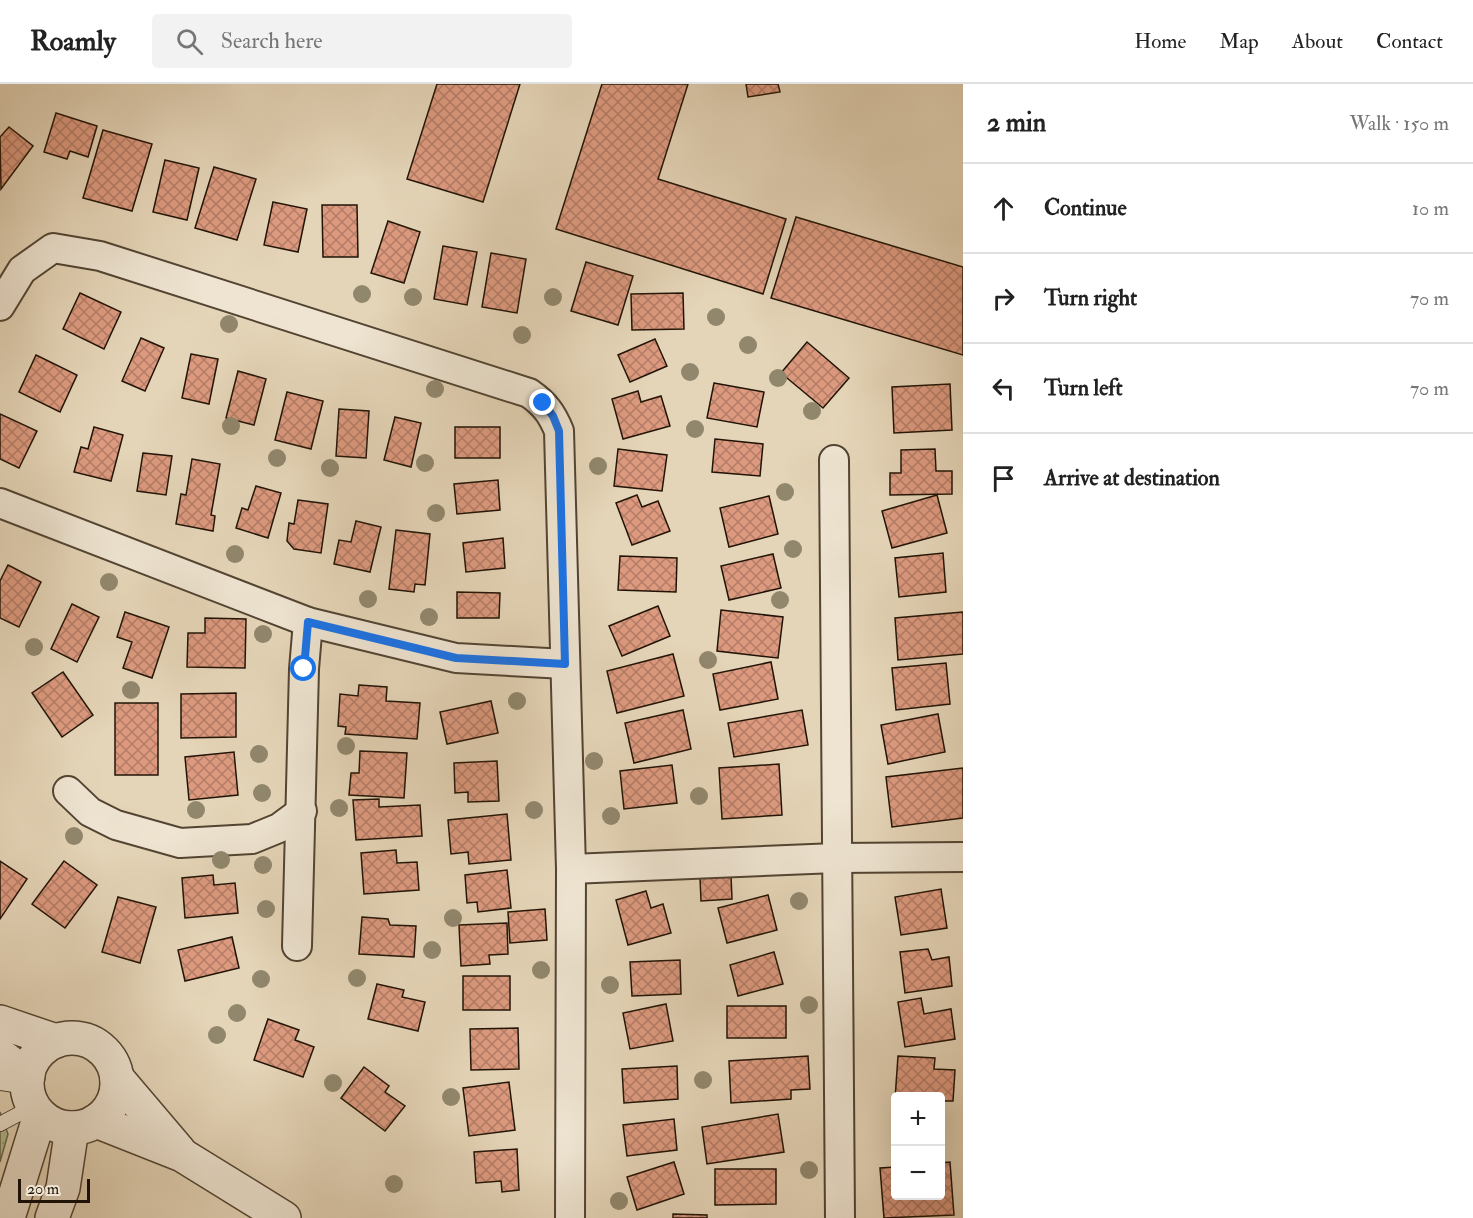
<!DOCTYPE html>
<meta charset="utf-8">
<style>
:root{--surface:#fff;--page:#f2f2f2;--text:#222;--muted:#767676;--line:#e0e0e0}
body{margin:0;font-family:"IM FELL Double Pica",serif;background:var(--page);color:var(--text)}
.controls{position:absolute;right:18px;bottom:18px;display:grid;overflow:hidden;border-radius:6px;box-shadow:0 6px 24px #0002}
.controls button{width:54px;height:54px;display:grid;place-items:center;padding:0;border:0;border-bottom:2px solid var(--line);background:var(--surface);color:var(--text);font:30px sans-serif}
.scale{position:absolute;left:18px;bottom:15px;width:72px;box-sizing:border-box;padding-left:6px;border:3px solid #211406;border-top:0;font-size:16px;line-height:21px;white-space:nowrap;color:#211406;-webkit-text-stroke:4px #eee4d1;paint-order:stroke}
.stop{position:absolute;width:18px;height:18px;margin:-14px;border:4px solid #1a73e8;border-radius:50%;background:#fff}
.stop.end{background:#1a73e8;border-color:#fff;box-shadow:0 2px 6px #0008}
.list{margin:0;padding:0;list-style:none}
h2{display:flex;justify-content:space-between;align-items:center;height:78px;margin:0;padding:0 24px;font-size:26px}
h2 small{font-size:20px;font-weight:400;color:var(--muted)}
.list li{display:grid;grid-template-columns:39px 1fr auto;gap:18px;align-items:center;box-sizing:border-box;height:90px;padding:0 24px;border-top:2px solid var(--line)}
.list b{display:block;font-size:22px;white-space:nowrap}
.list em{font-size:20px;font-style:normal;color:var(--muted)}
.icon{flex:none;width:33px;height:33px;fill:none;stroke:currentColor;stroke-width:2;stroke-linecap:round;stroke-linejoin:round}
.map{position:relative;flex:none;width:963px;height:1134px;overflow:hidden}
header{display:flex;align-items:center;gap:36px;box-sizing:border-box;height:84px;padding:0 30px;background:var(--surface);border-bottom:2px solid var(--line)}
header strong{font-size:28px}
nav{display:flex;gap:33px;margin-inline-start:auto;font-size:21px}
.search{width:420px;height:54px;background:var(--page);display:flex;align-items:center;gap:15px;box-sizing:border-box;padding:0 21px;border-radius:6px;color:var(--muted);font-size:22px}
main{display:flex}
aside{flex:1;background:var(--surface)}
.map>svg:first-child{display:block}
.grass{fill:url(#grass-dots);stroke:#69694c;stroke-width:1.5}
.building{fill:url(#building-cross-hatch);stroke:#211406;stroke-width:1.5}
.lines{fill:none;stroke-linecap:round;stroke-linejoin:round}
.service-casing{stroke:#524432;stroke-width:16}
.minor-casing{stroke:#524432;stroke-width:32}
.tertiary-casing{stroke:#524432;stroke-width:36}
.service{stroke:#eee4d1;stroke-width:14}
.minor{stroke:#eee4d1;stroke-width:28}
.tertiary{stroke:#eee4d1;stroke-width:33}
.tree{fill:#91876d}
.route{stroke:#1a73e8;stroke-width:8}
</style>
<header>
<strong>Roamly</strong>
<div class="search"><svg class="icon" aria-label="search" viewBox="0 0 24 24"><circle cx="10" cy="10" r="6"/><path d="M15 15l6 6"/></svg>Search here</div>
<nav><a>Home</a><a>Map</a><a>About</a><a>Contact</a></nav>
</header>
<main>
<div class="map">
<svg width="963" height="1134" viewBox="0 0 963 1134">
<defs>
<pattern id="grass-dots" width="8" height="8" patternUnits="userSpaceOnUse" patternTransform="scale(1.5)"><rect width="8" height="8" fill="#b1be92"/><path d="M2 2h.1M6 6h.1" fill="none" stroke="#98a27c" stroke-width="1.8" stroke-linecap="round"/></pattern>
<pattern id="building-cross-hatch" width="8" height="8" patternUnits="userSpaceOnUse" patternTransform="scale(1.5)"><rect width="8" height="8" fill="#dd9a7f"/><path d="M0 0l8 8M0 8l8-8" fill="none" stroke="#b37c66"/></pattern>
</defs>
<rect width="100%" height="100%" fill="#e5d5b8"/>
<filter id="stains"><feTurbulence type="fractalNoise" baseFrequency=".00333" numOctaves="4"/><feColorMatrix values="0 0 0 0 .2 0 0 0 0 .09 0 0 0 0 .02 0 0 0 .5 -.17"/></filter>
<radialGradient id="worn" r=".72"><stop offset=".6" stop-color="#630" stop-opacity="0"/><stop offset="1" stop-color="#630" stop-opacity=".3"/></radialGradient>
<path class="grass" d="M 0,1028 L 8,1050 L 0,1078 Z"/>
<g class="building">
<path d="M 437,0 L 520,0 L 483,118 L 407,95 Z"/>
<path d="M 602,0 L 688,0 L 658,95 L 786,135 L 763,210 L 556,145 Z"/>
<path d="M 746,0 L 778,0 L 780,8 L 748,13 Z"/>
<path d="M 56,29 L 97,42 L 88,73 L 70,67 L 67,75 L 44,68 Z"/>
<path d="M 9,43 L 33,62 L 1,105 L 0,53 Z"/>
<path d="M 103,46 L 152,60 L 132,127 L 83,114 Z"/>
<path d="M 165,76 L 199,84 L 187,136 L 153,128 Z"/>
<path d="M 214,83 L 256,95 L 237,156 L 195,144 Z"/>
<path d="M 273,118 L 307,125 L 298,168 L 264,161 Z"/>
<path d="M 322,121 L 357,121 L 358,173 L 323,173 Z"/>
<path d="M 796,133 L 963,183 L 963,271 L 771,214 Z"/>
<path d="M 388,137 L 420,148 L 404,199 L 371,189 Z"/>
<path d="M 443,162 L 477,168 L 467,221 L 434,215 Z"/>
<path d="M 491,169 L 526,175 L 517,229 L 482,223 Z"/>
<path d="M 586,178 L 633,192 L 618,241 L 571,227 Z"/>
<path d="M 80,209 L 121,228 L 104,265 L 63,245 Z"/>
<path d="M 683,209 L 684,245 L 632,246 L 631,210 Z"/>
<path d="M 141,254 L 164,264 L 145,307 L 122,297 Z"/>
<path d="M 655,255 L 667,282 L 630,298 L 618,271 Z"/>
<path d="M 807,258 L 849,294 L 823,324 L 781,289 Z"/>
<path d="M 191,270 L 218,275 L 209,320 L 182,314 Z"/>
<path d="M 36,271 L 77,291 L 60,328 L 19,308 Z"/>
<path d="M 238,287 L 266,295 L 254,341 L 226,334 Z"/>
<path d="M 714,299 L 764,308 L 757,343 L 707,334 Z"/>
<path d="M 950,300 L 952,346 L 894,349 L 892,303 Z"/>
<path d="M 638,307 L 641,318 L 661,312 L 670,342 L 623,355 L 612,315 Z"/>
<path d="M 287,308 L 323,317 L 311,365 L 275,356 Z"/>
<path d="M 339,325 L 369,327 L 366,374 L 336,372 Z"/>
<path d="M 0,330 L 37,347 L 19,384 L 0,375 Z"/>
<path d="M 395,333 L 421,339 L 411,383 L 384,376 Z"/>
<path d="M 94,343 L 123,351 L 111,397 L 74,388 L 81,363 L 88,365 Z"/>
<rect x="455" y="343" width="45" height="31"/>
<path d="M 715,355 L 763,360 L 760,392 L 712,388 Z"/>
<path d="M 618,365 L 667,371 L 662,407 L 614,402 Z"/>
<path d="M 935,365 L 936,387 L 952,387 L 952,410 L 890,411 L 890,389 L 901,389 L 901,366 Z"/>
<path d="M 143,369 L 172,372 L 166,411 L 137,407 Z"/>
<path d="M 192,375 L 220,380 L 211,431 L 215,432 L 213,447 L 176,440 L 181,410 L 186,411 Z"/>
<path d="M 498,396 L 500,426 L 457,430 L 454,400 Z"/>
<path d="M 256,402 L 281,409 L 268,454 L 236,444 L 242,424 L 248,426 Z"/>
<path d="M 637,411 L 642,423 L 658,417 L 670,447 L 632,461 L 616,419 Z"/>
<path d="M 937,411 L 947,449 L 892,464 L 882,427 Z"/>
<path d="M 769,412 L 778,450 L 729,463 L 720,424 Z"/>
<path d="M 298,416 L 328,420 L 321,469 L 294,465 L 287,457 L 289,439 L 294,440 Z"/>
<path d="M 356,437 L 381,443 L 370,488 L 334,480 L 339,456 L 351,458 Z"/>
<path d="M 396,446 L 430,450 L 425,501 L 415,500 L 414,508 L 389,505 Z"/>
<path d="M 503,454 L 505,484 L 466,488 L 463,459 Z"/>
<path d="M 943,469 L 946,508 L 899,513 L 895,474 Z"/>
<path d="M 773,470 L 781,504 L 729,516 L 721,482 Z"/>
<path d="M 620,472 L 677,474 L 676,508 L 618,506 Z"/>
<path d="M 8,481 L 41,498 L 19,543 L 0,534 L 0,497 Z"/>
<path d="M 457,508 L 500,509 L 499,534 L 457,534 Z"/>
<path d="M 72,520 L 99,533 L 77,578 L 51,565 Z"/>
<path d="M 658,522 L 670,552 L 622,572 L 609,542 Z"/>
<path d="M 721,526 L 783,533 L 778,574 L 717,567 Z"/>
<path d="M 125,528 L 169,543 L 152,594 L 123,584 L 132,558 L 117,553 Z"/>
<path d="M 963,528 L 963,570 L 898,576 L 895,534 Z"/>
<path d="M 205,534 L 246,535 L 245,584 L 187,583 L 188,549 L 205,549 Z"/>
<path d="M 673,570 L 684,612 L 617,629 L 607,587 Z"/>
<path d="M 771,578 L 778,615 L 720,626 L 713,590 Z"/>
<path d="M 946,579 L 950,620 L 896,626 L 892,584 Z"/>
<path d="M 63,588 L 93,631 L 62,653 L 32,609 Z"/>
<path d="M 359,601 L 387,603 L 386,617 L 420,619 L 417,655 L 345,650 L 346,643 L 338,642 L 340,610 L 358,612 Z"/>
<path d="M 236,609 L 236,653 L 181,654 L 181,610 Z"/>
<path d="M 491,617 L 498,649 L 447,660 L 440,628 Z"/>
<rect x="115" y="619" width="43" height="72"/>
<path d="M 683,626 L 691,665 L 634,679 L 625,639 Z"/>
<path d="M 802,626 L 808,661 L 734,673 L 728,639 Z"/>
<path d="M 938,630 L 945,668 L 888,680 L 881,641 Z"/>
<path d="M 360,667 L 407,669 L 404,714 L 349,711 L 351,689 L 359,689 Z"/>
<path d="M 234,668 L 238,711 L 189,716 L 185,673 Z"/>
<path d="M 497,677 L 499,717 L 468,718 L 468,708 L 455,709 L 454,679 Z"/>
<path d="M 779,680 L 782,731 L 722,735 L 719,684 Z"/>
<path d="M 672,681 L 677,719 L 624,725 L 620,687 Z"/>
<path d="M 963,684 L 963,734 L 892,743 L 886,693 Z"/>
<path d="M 379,715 L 379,723 L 420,721 L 422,752 L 356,756 L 353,716 Z"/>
<path d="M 507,730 L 511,776 L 469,780 L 468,768 L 451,770 L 448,736 Z"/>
<path d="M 396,766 L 397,779 L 417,778 L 419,806 L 364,810 L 361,769 Z"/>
<path d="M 0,777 L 27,795 L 0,835 Z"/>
<path d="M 64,777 L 97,801 L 65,844 L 32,820 Z"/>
<path d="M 507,786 L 511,824 L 478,828 L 477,818 L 467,819 L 465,791 Z"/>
<path d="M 213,791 L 214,801 L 235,799 L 238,829 L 185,834 L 182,794 Z"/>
<path d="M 731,792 L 732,815 L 701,817 L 700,794 Z"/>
<path d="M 941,805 L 947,844 L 901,851 L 895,813 Z"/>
<path d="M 646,807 L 651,824 L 663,820 L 671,849 L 628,861 L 616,816 Z"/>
<path d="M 768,811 L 777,846 L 727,859 L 718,824 Z"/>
<path d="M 118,813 L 156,823 L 140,879 L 102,868 Z"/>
<path d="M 545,825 L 547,856 L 510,859 L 508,828 Z"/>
<path d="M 362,833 L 388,835 L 390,841 L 416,842 L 414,873 L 359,870 Z"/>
<path d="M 507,839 L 508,870 L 489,871 L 490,880 L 461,882 L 459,841 Z"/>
<path d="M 232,853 L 239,884 L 185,897 L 178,866 Z"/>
<path d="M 928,865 L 932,876 L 949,873 L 952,902 L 905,909 L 900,868 Z"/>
<path d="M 774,868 L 783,900 L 738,912 L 730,881 Z"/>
<path d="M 680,876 L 681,910 L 632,912 L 630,878 Z"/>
<rect x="463" y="892" width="47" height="34"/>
<path d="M 377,900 L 404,906 L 402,913 L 425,918 L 418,947 L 368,935 Z"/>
<path d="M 921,914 L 924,930 L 951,925 L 955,955 L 905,963 L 898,918 Z"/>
<path d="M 666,920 L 673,957 L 630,965 L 623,929 Z"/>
<rect x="727" y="922" width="59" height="32"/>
<path d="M 268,935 L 299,946 L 295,956 L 314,963 L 303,993 L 254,976 Z"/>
<path d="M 518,944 L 519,985 L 471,986 L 470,945 Z"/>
<path d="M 808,972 L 810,1005 L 791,1006 L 791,1015 L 731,1019 L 729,977 Z"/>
<path d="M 898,972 L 935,974 L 934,985 L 955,986 L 953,1017 L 940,1017 L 940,1012 L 896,1012 L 895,1015 Z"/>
<path d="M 677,982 L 678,1015 L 624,1019 L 622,985 Z"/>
<path d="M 364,983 L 389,1002 L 385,1008 L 405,1022 L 385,1047 L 341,1014 Z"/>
<path d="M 509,998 L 515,1046 L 469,1052 L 463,1004 Z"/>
<path d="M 778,1030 L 784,1068 L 707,1080 L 702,1043 Z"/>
<path d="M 674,1035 L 677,1066 L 627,1072 L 623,1041 Z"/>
<path d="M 517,1065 L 519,1106 L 502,1108 L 501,1097 L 476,1099 L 474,1068 Z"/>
<path d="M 674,1078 L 684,1110 L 637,1126 L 627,1093 Z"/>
<path d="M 950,1078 L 954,1131 L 884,1134 L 880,1084 L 896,1083 L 896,1112 L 940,1112 L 940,1079 Z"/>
<path d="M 715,1085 L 776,1085 L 776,1120 L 715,1121 Z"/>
<path d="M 673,1130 L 707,1131 L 707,1134 L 673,1134 Z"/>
</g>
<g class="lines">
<g class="service-casing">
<g id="service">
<path d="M 0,999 L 28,1003"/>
<path d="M 0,1040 L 34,1022"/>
</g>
</g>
<g class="minor-casing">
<g id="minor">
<path d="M 0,222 L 22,186 L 53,164 L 100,172 L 529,309 C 545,320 552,330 559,347 L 571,785 L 570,1134"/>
<path d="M 834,376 L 840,1134"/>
<path d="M 0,419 L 308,538 L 304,585 L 297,862"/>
<path d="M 308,538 L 456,574 L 565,580"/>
<path d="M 68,707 L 90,728 L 116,741 L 180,759 L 252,755 L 279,744 L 302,727"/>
<path d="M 571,785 L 836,774 L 963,773"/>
</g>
</g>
<g class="tertiary-casing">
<g id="tertiary">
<path d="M 0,938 L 56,957"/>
<circle cx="72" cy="999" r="45"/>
<path d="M 0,971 L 28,992"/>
<path d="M 117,994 L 179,1067"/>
<path d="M 96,1037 L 182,1071 L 284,1134"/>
<path d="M 8,1134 L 40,1031"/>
<path d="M 52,1134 L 63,1104 L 72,1044"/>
</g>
</g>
<use href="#service" class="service"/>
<use href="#minor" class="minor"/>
<use href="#tertiary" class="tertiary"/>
</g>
<g class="tree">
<circle cx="362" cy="210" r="9"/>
<circle cx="413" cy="213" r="9"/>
<circle cx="553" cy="213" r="9"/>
<circle cx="716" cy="233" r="9"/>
<circle cx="229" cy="240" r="9"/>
<circle cx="522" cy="251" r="9"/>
<circle cx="748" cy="261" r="9"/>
<circle cx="690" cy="288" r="9"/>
<circle cx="778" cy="294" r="9"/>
<circle cx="435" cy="305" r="9"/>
<circle cx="812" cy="327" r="9"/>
<circle cx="231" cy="342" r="9"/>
<circle cx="695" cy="345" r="9"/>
<circle cx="277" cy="374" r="9"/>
<circle cx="425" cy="379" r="9"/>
<circle cx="598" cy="382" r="9"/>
<circle cx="330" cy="384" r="9"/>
<circle cx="785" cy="408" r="9"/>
<circle cx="436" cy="429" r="9"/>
<circle cx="793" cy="465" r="9"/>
<circle cx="235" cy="470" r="9"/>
<circle cx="109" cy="498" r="9"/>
<circle cx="368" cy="515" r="9"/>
<circle cx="780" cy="516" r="9"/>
<circle cx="429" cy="533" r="9"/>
<circle cx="263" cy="550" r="9"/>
<circle cx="34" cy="563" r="9"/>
<circle cx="708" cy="576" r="9"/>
<circle cx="131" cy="606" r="9"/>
<circle cx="517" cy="617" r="9"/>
<circle cx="346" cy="662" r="9"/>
<circle cx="259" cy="670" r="9"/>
<circle cx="594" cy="677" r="9"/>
<circle cx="262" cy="709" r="9"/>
<circle cx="699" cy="712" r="9"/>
<circle cx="339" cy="724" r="9"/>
<circle cx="196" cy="726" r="9"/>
<circle cx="534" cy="726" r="9"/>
<circle cx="611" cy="732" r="9"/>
<circle cx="74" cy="752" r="9"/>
<circle cx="221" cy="776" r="9"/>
<circle cx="263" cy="781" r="9"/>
<circle cx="799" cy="817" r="9"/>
<circle cx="266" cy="825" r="9"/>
<circle cx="453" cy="834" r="9"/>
<circle cx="432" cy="866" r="9"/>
<circle cx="541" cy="886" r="9"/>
<circle cx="357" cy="894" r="9"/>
<circle cx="261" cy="895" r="9"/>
<circle cx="610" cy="901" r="9"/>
<circle cx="809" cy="921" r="9"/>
<circle cx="237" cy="929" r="9"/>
<circle cx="217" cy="951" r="9"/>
<circle cx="703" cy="996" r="9"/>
<circle cx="333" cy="999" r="9"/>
<circle cx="451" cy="1013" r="9"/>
<circle cx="809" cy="1086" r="9"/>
<circle cx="394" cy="1100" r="9"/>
<circle cx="619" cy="1117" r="9"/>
</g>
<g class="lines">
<path class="route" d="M 304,585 L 308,538 L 456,574 L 565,580 L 559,347 L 553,332 L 543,319"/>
</g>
<rect width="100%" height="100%" filter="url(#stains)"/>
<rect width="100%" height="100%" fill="url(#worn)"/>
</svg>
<div class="controls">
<button>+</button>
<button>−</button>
</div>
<div class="scale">20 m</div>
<div class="stop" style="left:304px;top:585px"></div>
<div class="stop end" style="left:543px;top:319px"></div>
</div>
<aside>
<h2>2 min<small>Walk · 150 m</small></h2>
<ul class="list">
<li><svg class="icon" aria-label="ahead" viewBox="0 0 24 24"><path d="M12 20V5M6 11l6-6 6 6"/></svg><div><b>Continue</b></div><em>10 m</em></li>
<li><svg class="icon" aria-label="right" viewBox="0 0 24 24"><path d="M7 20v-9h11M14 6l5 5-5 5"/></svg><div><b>Turn right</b></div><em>70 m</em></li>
<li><svg class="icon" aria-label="left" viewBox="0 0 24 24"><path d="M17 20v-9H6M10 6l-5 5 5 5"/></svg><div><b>Turn left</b></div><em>70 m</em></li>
<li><svg class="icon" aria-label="arrive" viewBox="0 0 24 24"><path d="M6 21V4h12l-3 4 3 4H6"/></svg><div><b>Arrive at destination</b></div></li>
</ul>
</aside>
</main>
